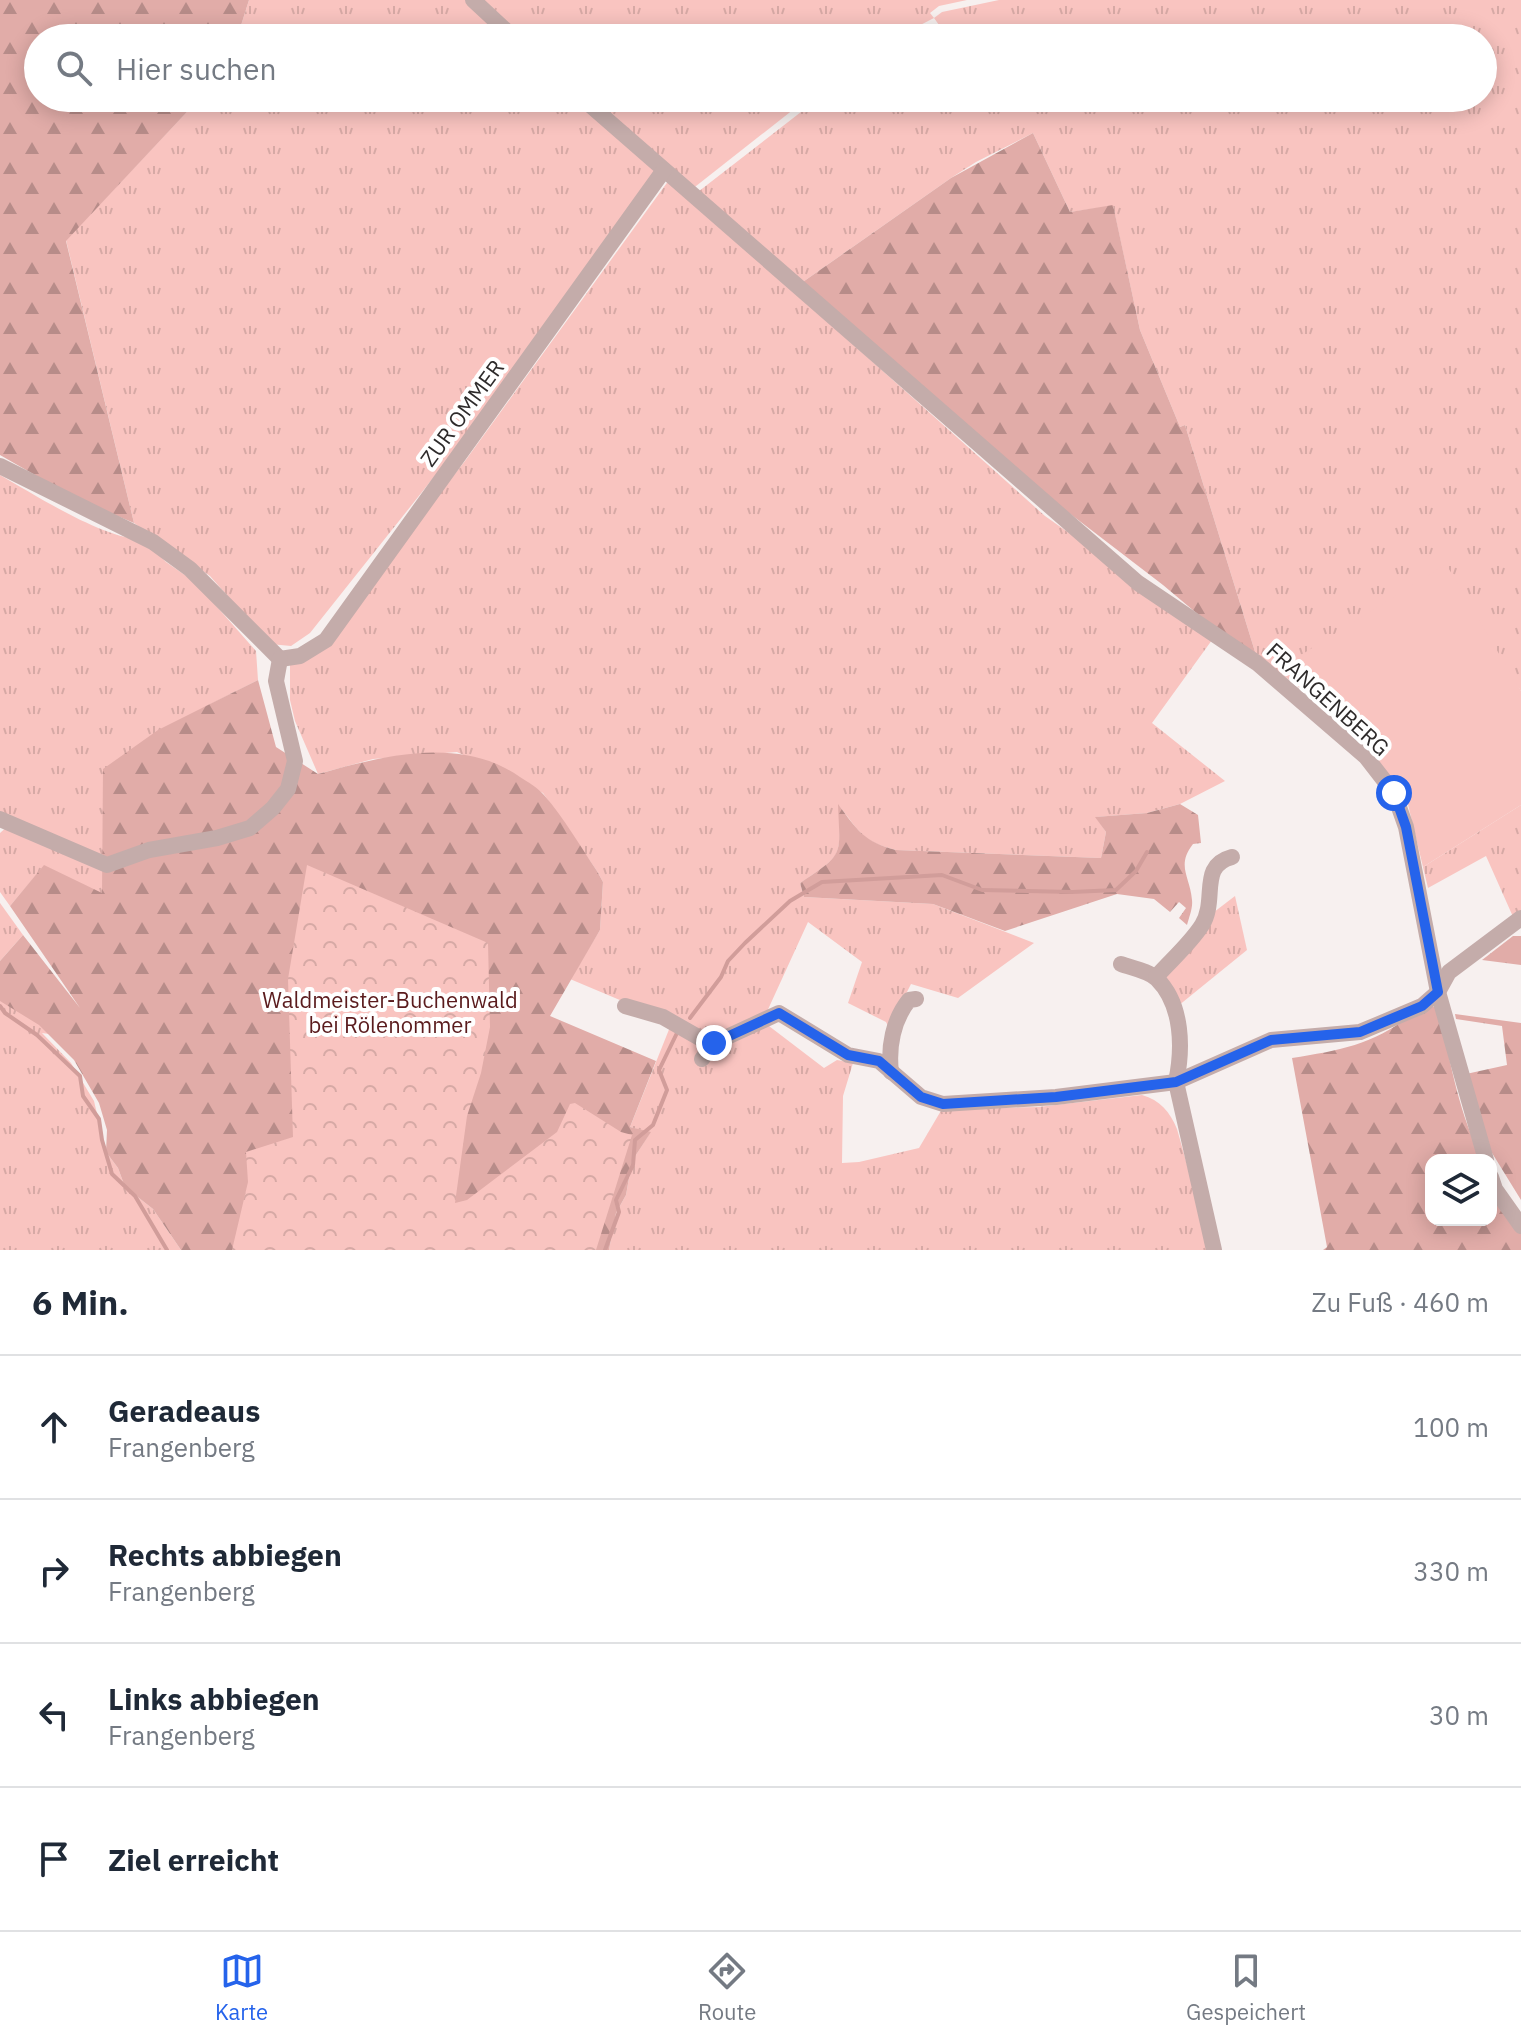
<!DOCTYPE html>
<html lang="de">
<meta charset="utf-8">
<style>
:root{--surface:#fff;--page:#f2f2f3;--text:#1f2937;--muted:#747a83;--line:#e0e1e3;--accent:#2563eb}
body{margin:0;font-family:"IBM Plex Sans",sans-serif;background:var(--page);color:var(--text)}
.controls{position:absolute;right:24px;bottom:24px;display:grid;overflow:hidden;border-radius:16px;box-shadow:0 4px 20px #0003}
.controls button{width:72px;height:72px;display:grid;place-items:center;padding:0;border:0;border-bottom:2px solid var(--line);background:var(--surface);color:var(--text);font:40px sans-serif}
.stop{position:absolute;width:24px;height:24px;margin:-18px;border:6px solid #2563eb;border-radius:50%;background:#fff}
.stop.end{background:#2563eb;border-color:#fff;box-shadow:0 2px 8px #0008}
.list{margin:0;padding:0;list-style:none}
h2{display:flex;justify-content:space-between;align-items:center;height:104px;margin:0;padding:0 32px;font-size:34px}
h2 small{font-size:26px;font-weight:400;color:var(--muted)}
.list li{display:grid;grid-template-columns:52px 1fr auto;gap:24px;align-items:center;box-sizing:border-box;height:144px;padding:0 32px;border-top:2px solid var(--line)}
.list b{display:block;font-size:30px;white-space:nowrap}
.list p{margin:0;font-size:26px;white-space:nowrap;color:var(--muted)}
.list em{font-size:26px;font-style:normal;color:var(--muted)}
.icon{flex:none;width:44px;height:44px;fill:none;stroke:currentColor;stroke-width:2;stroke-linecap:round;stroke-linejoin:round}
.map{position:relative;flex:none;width:1521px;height:1250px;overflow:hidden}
.search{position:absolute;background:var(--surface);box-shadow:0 4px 20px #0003;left:24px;right:24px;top:24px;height:88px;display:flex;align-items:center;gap:20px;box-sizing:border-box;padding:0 28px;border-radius:44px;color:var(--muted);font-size:30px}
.sheet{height:680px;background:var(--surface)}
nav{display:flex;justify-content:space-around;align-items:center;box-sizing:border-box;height:112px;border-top:2px solid var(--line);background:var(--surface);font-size:22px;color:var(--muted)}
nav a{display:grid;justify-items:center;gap:4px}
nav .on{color:var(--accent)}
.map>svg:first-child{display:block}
.grass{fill:url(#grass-tufts)}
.forest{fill:url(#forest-firs)}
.park{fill:url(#park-crowns)}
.garden{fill:#f9c4c0}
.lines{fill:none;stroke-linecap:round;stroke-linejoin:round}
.stream{stroke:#d19d9a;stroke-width:4}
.minor{stroke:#c4acaa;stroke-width:16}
.route{stroke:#2563eb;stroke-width:10}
.labels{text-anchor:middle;stroke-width:8;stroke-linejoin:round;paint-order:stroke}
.street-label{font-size:22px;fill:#2e2b2b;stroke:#fff}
.park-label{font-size:22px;fill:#5a1b1d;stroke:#fff}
</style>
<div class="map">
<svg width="1521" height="1250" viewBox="0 0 1521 1250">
<defs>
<pattern id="grass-tufts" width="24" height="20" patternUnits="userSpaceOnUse" patternTransform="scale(2)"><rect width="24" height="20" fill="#f9c4c0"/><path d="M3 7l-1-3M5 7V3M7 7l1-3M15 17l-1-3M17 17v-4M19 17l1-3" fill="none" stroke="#d6a9a5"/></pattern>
<pattern id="forest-firs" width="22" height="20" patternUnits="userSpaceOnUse" patternTransform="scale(2)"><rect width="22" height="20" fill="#e1aca8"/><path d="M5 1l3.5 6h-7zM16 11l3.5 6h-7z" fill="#b78c89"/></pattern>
<pattern id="park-crowns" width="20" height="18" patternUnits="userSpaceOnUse" patternTransform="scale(2)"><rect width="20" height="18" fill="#f9c4c0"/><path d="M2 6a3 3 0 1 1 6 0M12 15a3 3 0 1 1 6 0" fill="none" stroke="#d6a9a5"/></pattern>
</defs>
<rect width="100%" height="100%" fill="#f7f0ef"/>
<g class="grass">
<path d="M 249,0 L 472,0 L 511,38 L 237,38 Z"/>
<path d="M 480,0 L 967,0 L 939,6 L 930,13 L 934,18 L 942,12 L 999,0 L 1521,0 L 1521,691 L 1513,680 L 1286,666 L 1300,682 L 1296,685 L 1256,655 L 1185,425 L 1180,427 L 1140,330 L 1113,206 L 1070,212 L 1033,133 L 976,162 L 951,178 L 800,284 L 694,195 L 819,98 L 1483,98 L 1483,38 L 910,38 L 939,25 L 934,18 L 895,38 L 521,38 Z"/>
<path d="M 200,98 L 578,98 L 660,173 L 453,453 L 310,633 L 291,646 L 270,644 L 210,576 L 134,523 L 66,240 Z"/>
<path d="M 588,98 L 808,98 L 691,190 Z"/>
<path d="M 669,180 L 1045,516 L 1157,595 L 1212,640 L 1152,723 L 1225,781 L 1180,804 L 1147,813 L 1096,817 L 1106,832 L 1101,858 L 896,850 C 860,841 860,831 839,806 C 840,858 844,854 800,883 L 804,897 L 933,904 L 1034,943 L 958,998 L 911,984 L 898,1010 L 892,1034 L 886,1022 L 848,1003 L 862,962 L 808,922 L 765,1016 L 765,1023 L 824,1068 L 837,1060 L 853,1063 L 843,1096 L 842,1163 L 859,1162 L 919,1148 L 942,1109 L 1038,1107 L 1142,1095 C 1160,1100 1170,1112 1177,1129 L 1211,1250 L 609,1250 L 616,1213 L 626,1195 L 632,1161 L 650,1133 L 630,1127 L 672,1022 L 570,979 L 600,930 L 603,882 L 597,871 L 543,793 L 457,752 L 373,759 L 318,774 L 295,721 L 290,700 L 290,663 L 320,644 L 465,461 Z"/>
<path d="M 0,475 C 37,496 103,539 145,540 L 166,562 L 195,582 L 256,651 L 258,680 L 209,705 L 102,894 L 44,866 L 10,906 L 0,892 L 0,833 L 8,826 L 0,821 Z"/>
<path d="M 1521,805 L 1521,914 L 1514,919 L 1486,856 L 1428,888 L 1423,867 Z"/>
<path d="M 1235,896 L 1247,950 L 1178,1006 L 1157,973 L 1201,922 Z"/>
<path d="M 0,903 L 23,935 L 0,961 Z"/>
<path d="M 0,963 L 49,1034 L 42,1033 L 71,1063 L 94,1101 L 106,1152 L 118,1168 L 125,1187 L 153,1209 L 181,1250 L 0,1250 Z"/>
</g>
<g class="forest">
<path d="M 0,0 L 249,0 L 237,38 L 38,38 L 38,98 L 200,98 L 66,241 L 134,523 L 75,498 L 0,455 Z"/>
<path d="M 1033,133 L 1070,212 L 1113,205 L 1140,330 L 1180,427 L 1185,425 L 1256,655 L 1219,632 L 1163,585 L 1013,470 L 800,284 L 951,178 Z"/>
<path d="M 258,680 L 276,747 L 318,774 C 383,756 460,735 520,777 C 528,782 538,788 544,795 C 564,818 580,846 597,871 L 603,882 L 600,930 L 550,1016 L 656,1061 L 630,1127 L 651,1132 L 632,1161 L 626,1195 L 616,1213 L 609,1250 L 181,1250 L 153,1209 L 125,1187 L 118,1168 L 106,1152 L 107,1130 L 99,1103 L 74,1060 L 39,1025 L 0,1001 L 0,961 L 23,935 L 80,1008 L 10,906 L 44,865 L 102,893 L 103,769 L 158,730 Z"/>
<path d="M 838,804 C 857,830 864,842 896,850 L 1101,858 L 1106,832 L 1095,817 L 1147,813 L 1180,804 L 1198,815 L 1201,843 L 1193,844 C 1176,866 1190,876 1192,900 C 1193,908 1189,917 1187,925 L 1179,918 L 1186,908 L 1179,902 L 1170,912 L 1154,899 L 1117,894 L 1005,931 L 933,904 L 804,897 L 800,883 C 845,853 840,857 838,804 Z"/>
<path d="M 1513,936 L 1521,936 L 1521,965 L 1482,960 Z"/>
<path d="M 1420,1006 L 1438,1007 C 1450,1058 1458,1114 1483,1160 L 1431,1160 L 1431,1220 L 1491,1220 L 1491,1174 L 1521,1224 L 1521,1250 L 1323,1250 L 1327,1247 L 1292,1058 C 1343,1050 1382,1043 1420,1006 Z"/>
<path d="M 1455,1014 L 1521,1023 L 1521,1200 L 1484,1140 L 1466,1074 L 1507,1065 L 1502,1026 L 1456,1019 Z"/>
</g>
<path class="park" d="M 307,865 L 488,943 L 490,1027 L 481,1073 L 467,1116 L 455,1203 L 467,1200 L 557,1132 L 570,1104 L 575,1103 L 621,1132 L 632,1135 L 596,1250 L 232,1250 L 248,1182 L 246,1152 L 293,1137 L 288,979 Z"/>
<path class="garden" d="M 1446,564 L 1521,691 L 1521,805 L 1423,867 L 1405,792 L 1337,718 L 1296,685 L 1300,682 L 1285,665 Z"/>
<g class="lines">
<g class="stream">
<path d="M 0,1006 L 5,1013 L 37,1035 L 80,1076 L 83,1096 L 99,1119 L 102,1140 L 112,1174 L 135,1196 L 167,1250"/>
<path d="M 690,1018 L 721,977 L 728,961 L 745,943 L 790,901 L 822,882 L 942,875 L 982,890 L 1072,892 L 1116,890 L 1136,871 L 1147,852"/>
<path d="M 605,1250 L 619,1212 L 616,1200 L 633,1165 L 635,1140 L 653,1125 L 667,1090 L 659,1070 L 677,1033"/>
</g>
<g class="minor">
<path d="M 473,0 L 514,38"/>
<path d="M 582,98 L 1138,583 L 1257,663 L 1366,757 L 1394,793 L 1406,827 L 1438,992 L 1486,1160"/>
<path d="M 0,466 L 153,542 L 190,569 L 280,659"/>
<path d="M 280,659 L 300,656 L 326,640 L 664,170"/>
<path d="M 0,819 L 107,865 L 149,850 L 217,838 L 250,828 L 273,808 L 288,789 L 295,761 L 276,681 L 280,659"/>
<path d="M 1121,964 C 1132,968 1149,971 1157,979 C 1183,1005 1183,1049 1176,1082 L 1214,1250"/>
<path d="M 1156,977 C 1170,961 1190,944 1202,925 C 1218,899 1198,866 1232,857"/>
<path d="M 625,1006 L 663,1017 L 712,1045"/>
<path d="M 702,1059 L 714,1043 L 779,1013 L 848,1055 L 879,1061 L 921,1097 L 943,1104 L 1056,1097 L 1176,1082 L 1271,1040 L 1360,1032 L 1422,1006 L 1438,992 L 1449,972 L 1521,918"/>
<path d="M 891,1072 C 888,1047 893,1020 909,1000 L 916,999"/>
<path d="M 1491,1177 L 1495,1189 L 1521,1226"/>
</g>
</g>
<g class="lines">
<path class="route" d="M 714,1043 L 779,1013 L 848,1055 L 879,1061 L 921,1097 L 943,1104 L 1056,1097 L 1176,1082 L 1271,1040 L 1360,1032 L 1422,1006 L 1438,992 L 1406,827 L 1394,793"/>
</g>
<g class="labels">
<g class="street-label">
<text transform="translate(462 413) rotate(-54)" y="8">ZUR OMMER</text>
<text transform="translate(1328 699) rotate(42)" y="8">FRANGENBERG</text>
</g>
<g class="park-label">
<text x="390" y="1008">Waldmeister-Buchenwald<tspan x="390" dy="25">bei Rölenommer</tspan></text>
</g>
</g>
</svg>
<div class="controls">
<button><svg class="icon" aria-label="layers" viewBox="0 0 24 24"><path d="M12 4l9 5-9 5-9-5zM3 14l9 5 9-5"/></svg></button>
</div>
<div class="stop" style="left:1394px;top:793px"></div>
<div class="stop end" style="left:714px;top:1043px"></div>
<div class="search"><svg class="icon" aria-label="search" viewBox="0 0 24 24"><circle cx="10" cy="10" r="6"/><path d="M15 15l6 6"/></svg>Hier suchen</div>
</div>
<section class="sheet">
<h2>6 Min.<small>Zu Fuß · 460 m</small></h2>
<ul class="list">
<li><svg class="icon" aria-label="ahead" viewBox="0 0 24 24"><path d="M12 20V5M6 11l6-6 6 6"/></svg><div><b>Geradeaus</b><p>Frangenberg</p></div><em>100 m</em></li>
<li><svg class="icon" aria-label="right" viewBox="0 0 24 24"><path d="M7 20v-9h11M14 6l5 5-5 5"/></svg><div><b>Rechts abbiegen</b><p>Frangenberg</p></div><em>330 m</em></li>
<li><svg class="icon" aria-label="left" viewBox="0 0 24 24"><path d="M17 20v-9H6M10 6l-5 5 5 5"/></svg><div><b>Links abbiegen</b><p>Frangenberg</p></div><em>30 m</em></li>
<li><svg class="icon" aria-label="arrive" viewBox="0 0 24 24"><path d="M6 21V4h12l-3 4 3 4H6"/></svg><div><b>Ziel erreicht</b></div></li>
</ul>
</section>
<nav>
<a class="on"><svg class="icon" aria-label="map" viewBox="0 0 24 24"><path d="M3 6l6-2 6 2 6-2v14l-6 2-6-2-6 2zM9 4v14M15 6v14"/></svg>Karte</a>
<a><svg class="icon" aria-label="directions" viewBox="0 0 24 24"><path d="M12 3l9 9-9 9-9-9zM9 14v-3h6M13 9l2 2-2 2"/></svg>Route</a>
<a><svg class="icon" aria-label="saved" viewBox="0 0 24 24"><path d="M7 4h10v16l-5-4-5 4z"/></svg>Gespeichert</a>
</nav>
